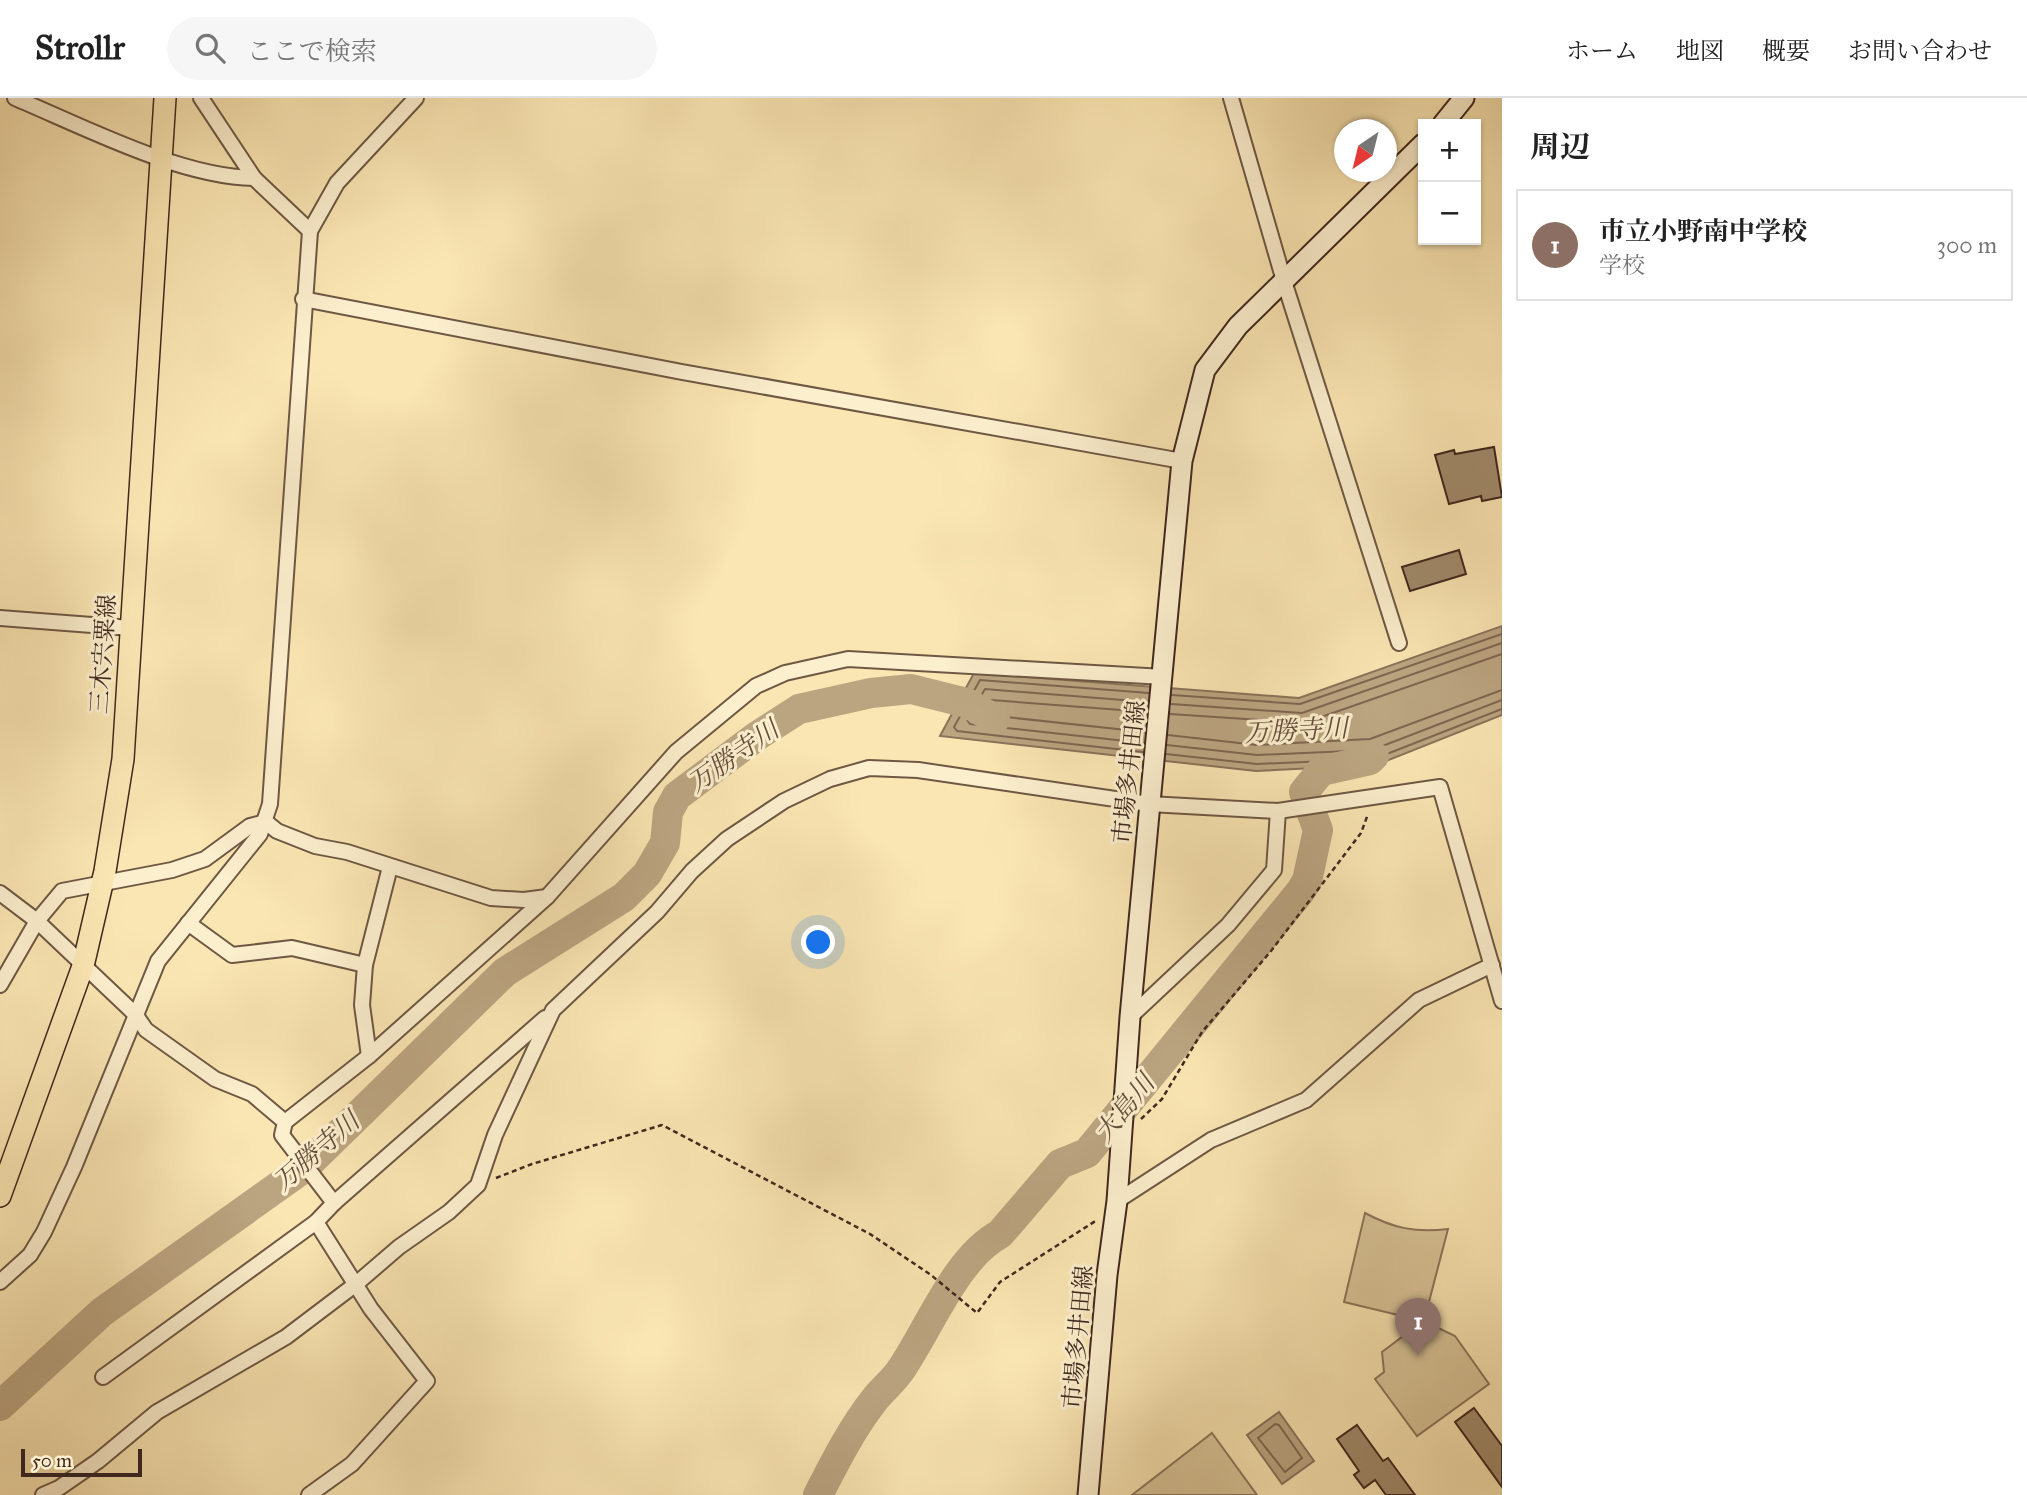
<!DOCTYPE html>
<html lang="ja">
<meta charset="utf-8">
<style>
:root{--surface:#fff;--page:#f6f6f6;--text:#222;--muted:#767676;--line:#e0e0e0;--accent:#db2777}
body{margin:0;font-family:"IM FELL Great Primer","Noto Serif JP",serif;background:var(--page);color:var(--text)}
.controls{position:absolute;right:21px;top:21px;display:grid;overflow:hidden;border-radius:0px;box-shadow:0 2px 5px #0004}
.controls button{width:63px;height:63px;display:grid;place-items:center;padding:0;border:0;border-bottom:2px solid var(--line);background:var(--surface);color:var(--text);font:35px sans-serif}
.compass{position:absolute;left:1334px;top:21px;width:63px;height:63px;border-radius:50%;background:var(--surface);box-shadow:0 2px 5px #0004;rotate:215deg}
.scale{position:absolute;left:21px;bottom:18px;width:121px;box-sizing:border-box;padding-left:7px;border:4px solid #40281f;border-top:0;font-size:19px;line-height:24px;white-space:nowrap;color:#40281f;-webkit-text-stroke:5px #fcefce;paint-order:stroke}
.you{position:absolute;left:819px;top:845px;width:24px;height:24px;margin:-18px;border:5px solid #fff;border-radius:50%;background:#1a73e8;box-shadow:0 0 0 10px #1a73e833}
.badge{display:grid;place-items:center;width:46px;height:46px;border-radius:50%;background:var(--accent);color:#fff;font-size:23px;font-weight:700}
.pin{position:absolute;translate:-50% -58px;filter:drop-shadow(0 2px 4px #0008)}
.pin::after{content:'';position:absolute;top:37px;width:24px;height:21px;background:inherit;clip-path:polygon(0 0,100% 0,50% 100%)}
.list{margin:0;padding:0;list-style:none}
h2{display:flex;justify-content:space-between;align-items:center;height:91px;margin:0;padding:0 28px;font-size:30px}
h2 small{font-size:23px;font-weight:400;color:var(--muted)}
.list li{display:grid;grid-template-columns:46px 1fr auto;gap:21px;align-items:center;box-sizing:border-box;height:112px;margin:0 14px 14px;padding:0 14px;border:2px solid var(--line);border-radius:0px}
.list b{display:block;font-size:26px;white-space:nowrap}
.list p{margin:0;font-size:23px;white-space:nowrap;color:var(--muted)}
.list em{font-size:23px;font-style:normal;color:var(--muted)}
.icon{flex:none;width:38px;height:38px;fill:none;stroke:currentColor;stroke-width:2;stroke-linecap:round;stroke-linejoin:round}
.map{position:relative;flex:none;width:1502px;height:1397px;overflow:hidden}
header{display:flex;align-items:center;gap:42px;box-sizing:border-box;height:98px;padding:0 35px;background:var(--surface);border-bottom:2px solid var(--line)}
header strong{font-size:33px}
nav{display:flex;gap:38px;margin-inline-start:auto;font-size:24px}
.search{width:490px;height:63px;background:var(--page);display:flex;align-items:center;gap:18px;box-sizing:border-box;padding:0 24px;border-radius:38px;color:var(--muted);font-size:26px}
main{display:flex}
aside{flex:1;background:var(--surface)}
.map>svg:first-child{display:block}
.green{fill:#dac69a;stroke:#8d775c;stroke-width:2}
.water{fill:#bba581;stroke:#8a735a;stroke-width:2}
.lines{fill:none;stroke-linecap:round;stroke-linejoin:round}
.shore{stroke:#7e6650;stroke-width:2}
.river{stroke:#bba581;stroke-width:30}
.building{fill:#a18b6c;stroke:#40281f;stroke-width:2}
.street-casing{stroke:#6e5844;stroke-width:18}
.secondary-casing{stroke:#40281f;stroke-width:23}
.primary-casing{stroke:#40281f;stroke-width:24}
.path{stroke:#40281f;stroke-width:2.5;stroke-dasharray:5 3.5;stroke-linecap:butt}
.street{stroke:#fcefce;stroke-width:14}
.secondary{stroke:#fcefce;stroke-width:19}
.primary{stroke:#fae6b3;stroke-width:21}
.labels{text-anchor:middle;stroke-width:6;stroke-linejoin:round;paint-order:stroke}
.street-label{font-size:24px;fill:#40281f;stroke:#fcefce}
.water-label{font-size:26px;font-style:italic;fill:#654e3c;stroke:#fcefce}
</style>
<header>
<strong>Strollr</strong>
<div class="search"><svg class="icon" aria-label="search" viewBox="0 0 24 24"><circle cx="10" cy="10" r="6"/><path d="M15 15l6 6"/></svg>ここで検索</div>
<nav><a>ホーム</a><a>地図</a><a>概要</a><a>お問い合わせ</a></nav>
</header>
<main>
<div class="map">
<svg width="1502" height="1397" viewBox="0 0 1502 1397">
<rect width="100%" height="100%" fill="#fae6b3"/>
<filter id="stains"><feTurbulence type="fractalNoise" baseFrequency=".00286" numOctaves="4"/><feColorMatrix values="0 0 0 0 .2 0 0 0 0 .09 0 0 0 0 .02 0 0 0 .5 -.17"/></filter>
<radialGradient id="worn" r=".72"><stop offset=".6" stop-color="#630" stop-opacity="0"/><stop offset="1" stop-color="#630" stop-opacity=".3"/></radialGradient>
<g class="green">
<path d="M 1365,1115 C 1393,1130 1415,1135 1448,1131 L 1424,1223 L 1455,1238 L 1489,1286 L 1417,1338 L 1375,1281 L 1384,1274 L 1382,1254 L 1423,1223 L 1344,1204 Z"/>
<path d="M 1212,1335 L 1257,1397 L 1132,1397 Z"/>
</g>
<g class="water">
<path d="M 1502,528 L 1502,617 L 1376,667 L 1256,673 L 940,638 L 974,575 L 1299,600 Z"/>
<path d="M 1279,1314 L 1314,1363 L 1282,1386 L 1247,1337 Z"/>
</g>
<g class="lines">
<g class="shore">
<path d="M 1172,597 L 1300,606 L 1502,536"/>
<path d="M 1171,606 L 1302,615 L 1502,545"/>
<path d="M 1170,616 L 1304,625 L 1502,556"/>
<path d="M 1145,634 L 987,617 L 984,613 L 991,602 L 1147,614"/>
<path d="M 1168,637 L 1257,647 L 1370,641 L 1502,592"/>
<path d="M 1144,645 L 970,626 L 967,622 L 985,591 L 1148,604"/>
<path d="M 1167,647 L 1257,657 L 1372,652 L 1502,602"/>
<path d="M 1143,654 L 957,633 L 954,629 L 980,582 L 1149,595"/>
<path d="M 1166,656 L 1257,666 L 1374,661 L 1502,611"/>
<path d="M 1275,1326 L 1279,1327 L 1302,1360 L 1285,1374 L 1258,1340 Z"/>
</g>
<g class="river">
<path d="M 0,1308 L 102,1214 L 304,1070 L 505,874 L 624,799 L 647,776 L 665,745 L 668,714 L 677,698 L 757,638 L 799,611 L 871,595 L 911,591 L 967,605 L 995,621"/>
<path d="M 818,1397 C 835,1364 852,1330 875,1301 C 883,1291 893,1283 900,1273 C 928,1233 956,1159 1000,1136 L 1060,1066 L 1087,1055 L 1300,794 L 1307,783 L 1318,732 L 1304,694 L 1321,673 L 1370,662 L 1374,658"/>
</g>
</g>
<g class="building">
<path d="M 1494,349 L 1502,399 L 1482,403 L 1481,398 L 1449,406 L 1435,357 L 1454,352 L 1455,356 Z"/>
<path d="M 1459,452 L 1466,476 L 1410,493 L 1402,469 Z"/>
<path d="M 1474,1310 L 1502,1348 L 1502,1389 L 1455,1324 Z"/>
<path d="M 1357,1327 L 1383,1363 L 1388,1360 L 1415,1397 L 1386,1397 L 1375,1382 L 1364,1390 L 1354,1377 L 1359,1373 L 1337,1341 Z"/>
</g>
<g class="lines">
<g class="street-casing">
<g id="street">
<path d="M 15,0 C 84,29 180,79 254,80"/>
<path d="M 201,0 L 254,80 L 310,133"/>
<path d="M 1231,0 L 1284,183 L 1399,545"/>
<path d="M 303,201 L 682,274 L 1182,363"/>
<path d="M 0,520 L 131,530"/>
<path d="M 0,795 L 37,823 L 135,916 L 146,932 L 215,981 L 252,996 L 285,1024 L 282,1037 L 334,1105"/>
<path d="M 188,825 L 232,857 L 292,850 L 365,867"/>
<path d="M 0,887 L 37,823 L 62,793 L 172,772 L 205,761 L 250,728 L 266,724 L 277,733 L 315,748 L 347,754 L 491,800 L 524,802 L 547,799"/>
<path d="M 1130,919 L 1228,827 L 1274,772 L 1278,713"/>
<path d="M 369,958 L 362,907 L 365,867 L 390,769"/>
<path d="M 285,1024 L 369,958 L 547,799 L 676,654 L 756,588 L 785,575 L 848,561 L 1164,579"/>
<path d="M 1117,1103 L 1211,1042 L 1306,1002 L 1419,902 L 1492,867"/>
<path d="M 0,1184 L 30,1157 L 44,1134 L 74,1069 L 158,863 L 260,736 L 270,706 L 310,133 L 337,85 L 416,0"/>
<path d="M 103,1279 L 316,1124 L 334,1105 L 545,920"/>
<path d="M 43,1397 L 59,1390 L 98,1363 L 157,1314 L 286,1239 L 356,1186 L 399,1149 L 449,1114 L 478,1087 L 495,1037 L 553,912 L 657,814 L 692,773 L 727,741 L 784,703 L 830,681 L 869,670 L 918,672 L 1149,706 L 1278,713 L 1440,689 L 1502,903"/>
<path d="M 309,1397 L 352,1366 L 427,1283 L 371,1211 L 316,1124"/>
</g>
</g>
<g class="secondary-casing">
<g id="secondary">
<path d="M 1443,26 L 1464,0"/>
<path d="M 1088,1397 L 1107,1177 L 1117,1103 L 1130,919 L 1182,363 L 1205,272 L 1238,228 L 1423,46"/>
</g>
</g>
<g class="primary-casing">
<path id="primary" d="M 0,1098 L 83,868 L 105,773 L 123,661 L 165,0"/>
</g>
<g class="path">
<path d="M 1141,1021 L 1162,1001 L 1202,934 L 1271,853 L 1361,735 L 1368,716"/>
<path d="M 496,1080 L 532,1066 L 662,1027 L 870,1136 L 931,1177 L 977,1215 L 1000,1184 L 1097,1122"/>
</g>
<use href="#street" class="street"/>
<use href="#secondary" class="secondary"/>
<use href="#primary" class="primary"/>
</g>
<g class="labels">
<g class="street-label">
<text transform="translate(103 556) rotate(-86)" y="8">三木宍粟線</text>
<text transform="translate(1129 674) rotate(-84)" y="8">市場多井田線</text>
<text transform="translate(1078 1239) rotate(-85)" y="8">市場多井田線</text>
</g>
<g class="water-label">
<text transform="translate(1296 632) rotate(-3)" y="9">万勝寺川</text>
<text transform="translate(733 658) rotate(-35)" y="9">万勝寺川</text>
<text transform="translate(1124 1010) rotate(-51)" y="9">大島川</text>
<text transform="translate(316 1053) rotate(-41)" y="9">万勝寺川</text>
</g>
</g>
<rect width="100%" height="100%" filter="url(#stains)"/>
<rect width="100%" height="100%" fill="url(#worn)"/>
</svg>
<div class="controls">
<button>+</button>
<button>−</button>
</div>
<svg class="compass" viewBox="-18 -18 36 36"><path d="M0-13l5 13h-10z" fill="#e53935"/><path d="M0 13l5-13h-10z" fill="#767676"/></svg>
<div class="scale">50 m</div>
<div class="you"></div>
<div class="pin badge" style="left:1418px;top:1258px;background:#8d6e63">1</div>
</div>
<aside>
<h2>周辺<small></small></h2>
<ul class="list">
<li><span class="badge" style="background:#8d6e63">1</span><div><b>市立小野南中学校</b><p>学校</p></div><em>300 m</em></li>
</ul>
</aside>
</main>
